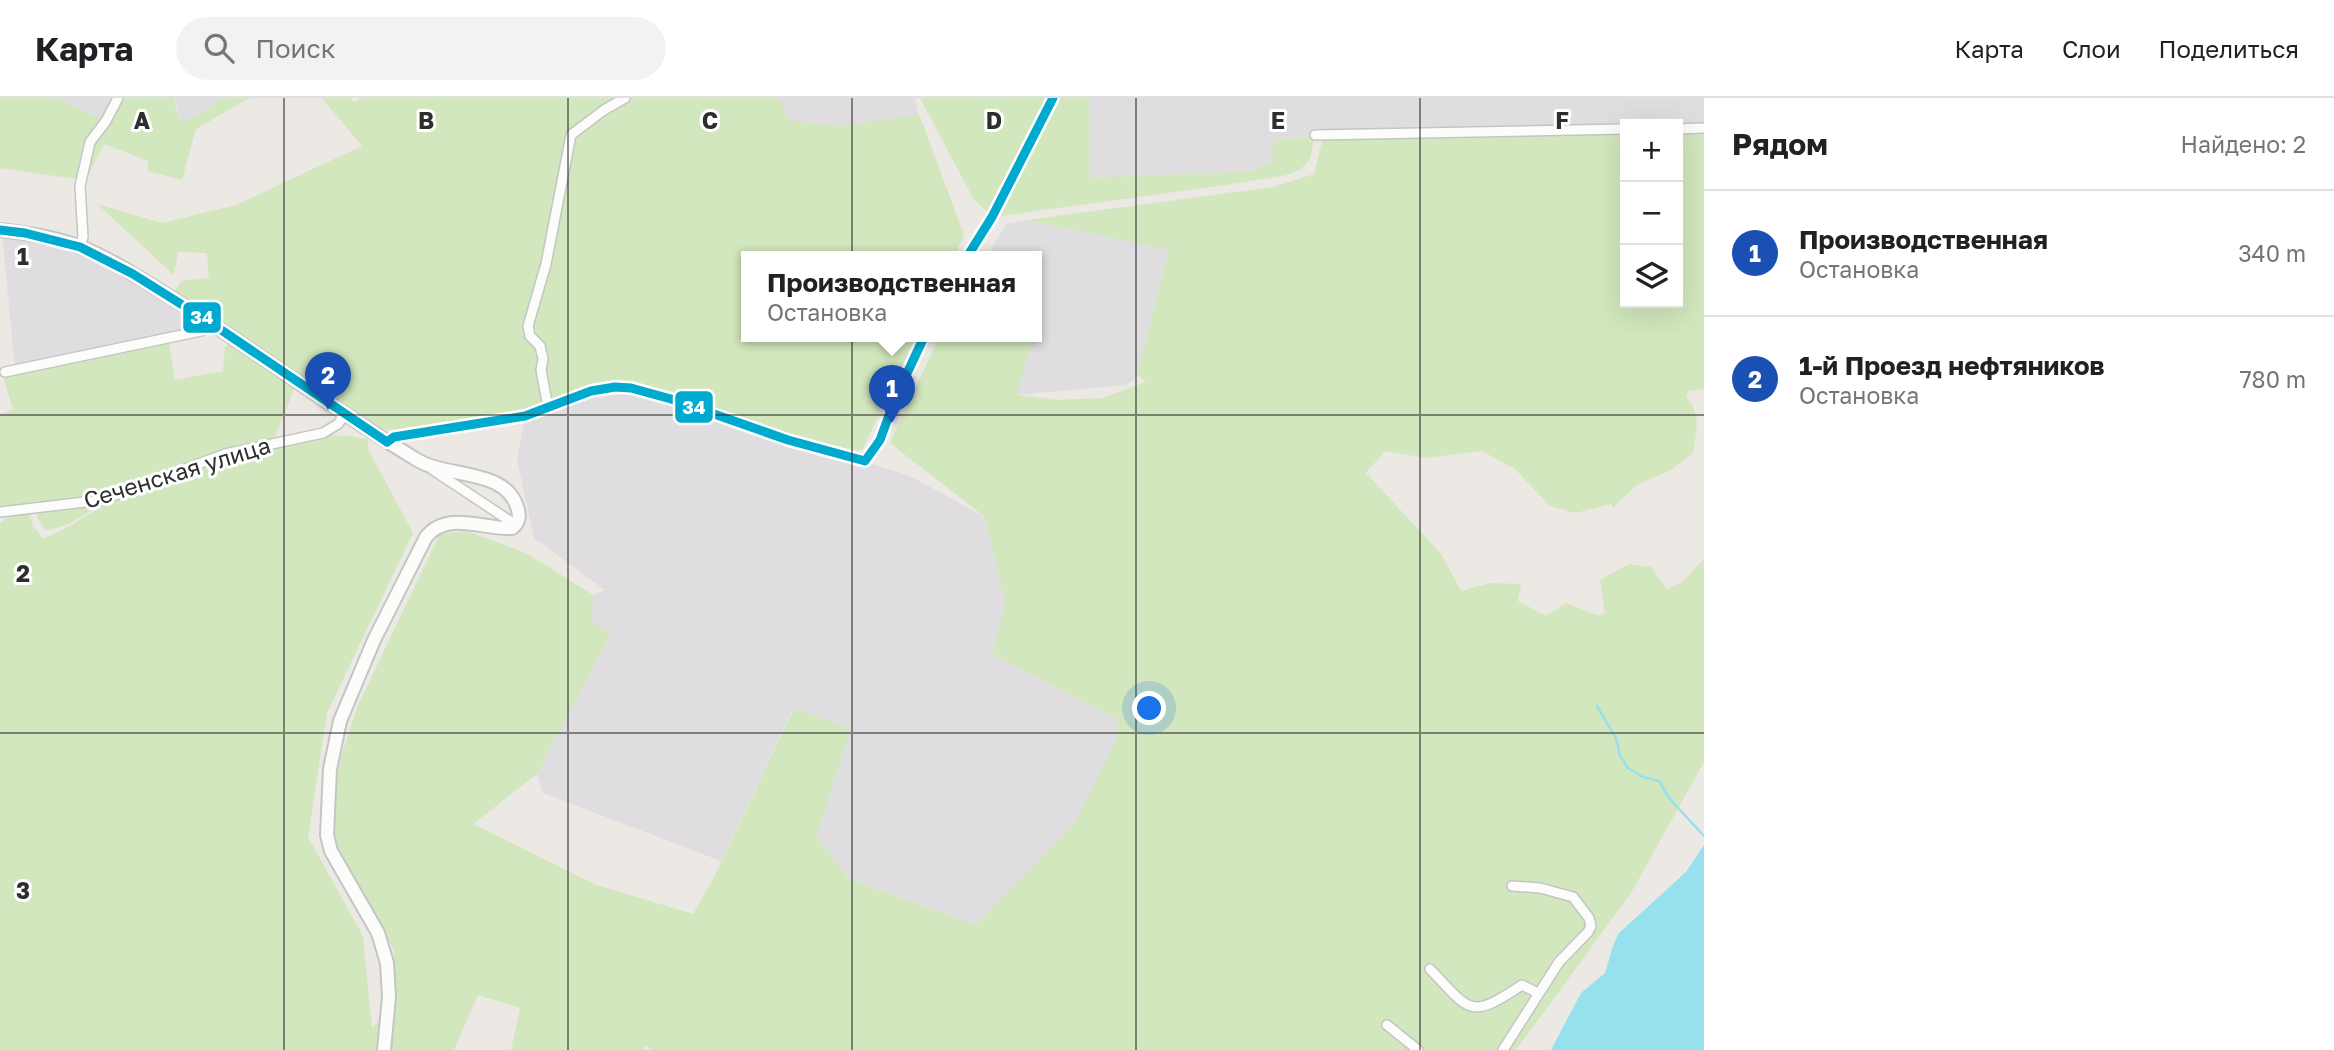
<!DOCTYPE html>
<html lang="ru">
<meta charset="utf-8">
<style>
:root{--surface:#fff;--page:#f2f2f2;--text:#202124;--muted:#757577;--line:#e0e0e0;--accent:#2563eb}
body{margin:0;font-family:"Golos Text",sans-serif;background:var(--page);color:var(--text)}
.controls{position:absolute;right:21px;top:21px;display:grid;overflow:hidden;border-radius:0px;box-shadow:0 7px 28px #0002}
.controls button{width:63px;height:63px;display:grid;place-items:center;padding:0;border:0;border-bottom:2px solid var(--line);background:var(--surface);color:var(--text);font:35px sans-serif}
.you{position:absolute;left:1150px;top:611px;width:24px;height:24px;margin:-18px;border:5px solid #fff;border-radius:50%;background:#1a73e8;box-shadow:0 0 0 10px #1a73e833}
.badge{display:grid;place-items:center;width:46px;height:46px;border-radius:50%;background:var(--accent);color:#fff;font-size:23px;font-weight:700}
.pin{position:absolute;translate:-50% -58px;filter:drop-shadow(0 2px 4px #0008)}
.pin::after{content:'';position:absolute;top:37px;width:24px;height:21px;background:inherit;clip-path:polygon(0 0,100% 0,50% 100%)}
.popup{position:absolute;left:741px;top:153px;width:301px;height:91px;box-sizing:border-box;display:grid;place-content:center;border-radius:0px;background:var(--surface);filter:drop-shadow(0 2px 5px #0005);font-size:23px;white-space:nowrap;color:var(--muted)}
.popup b{font-size:26px;color:var(--text)}
.popup::after{content:'';position:absolute;left:50%;top:100%;margin-left:-14px;border:14px solid transparent;border-top-color:var(--surface)}
.list{margin:0;padding:0;list-style:none}
h2{display:flex;justify-content:space-between;align-items:center;height:91px;margin:0;padding:0 28px;font-size:30px}
h2 small{font-size:23px;font-weight:400;color:var(--muted)}
.list li{display:grid;grid-template-columns:46px 1fr auto;gap:21px;align-items:center;box-sizing:border-box;height:126px;padding:0 28px;border-top:2px solid var(--line)}
.list b{display:block;font-size:26px;white-space:nowrap}
.list p{margin:0;font-size:23px;white-space:nowrap;color:var(--muted)}
.list em{font-size:23px;font-style:normal;color:var(--muted)}
.icon{flex:none;width:38px;height:38px;fill:none;stroke:currentColor;stroke-width:2;stroke-linecap:round;stroke-linejoin:round}
.map{position:relative;flex:none;width:1704px;height:952px;overflow:hidden}
header{display:flex;align-items:center;gap:42px;box-sizing:border-box;height:98px;padding:0 35px;background:var(--surface);border-bottom:2px solid var(--line)}
header strong{font-size:33px}
nav{display:flex;gap:38px;margin-inline-start:auto;font-size:24px}
.search{width:490px;height:63px;background:var(--page);display:flex;align-items:center;gap:18px;box-sizing:border-box;padding:0 24px;border-radius:38px;color:var(--muted);font-size:26px}
main{display:flex}
aside{flex:1;background:var(--surface)}
.map>svg:first-child{display:block}
.industrial{fill:#dfdddf}
.green{fill:#d2e7bd}
.water{fill:#97e0ee}
.lines{fill:none;stroke-linecap:round;stroke-linejoin:round}
.stream{stroke:#97e0ee;stroke-width:2.5}
.street-casing{stroke:#c5c5c5;stroke-width:12}
.secondary-casing{stroke:#c5c5c5;stroke-width:16}
.street{stroke:#fcfcfb;stroke-width:9}
.secondary{stroke:#fcfcfb;stroke-width:12}
.bus-1-casing{stroke:#fff;stroke-width:14}
.bus-1{stroke:#00a9ce;stroke-width:9}
.grid{fill:none;stroke:#2e2e2e;stroke-width:2;stroke-opacity:0.55}
.labels{text-anchor:middle;stroke-width:6;stroke-linejoin:round;paint-order:stroke}
.street-label{font-size:23px;fill:#2e2e2e;stroke:#fff}
.grid-label{font-size:23px;text-anchor:middle;font-weight:bold;fill:#2e2e2e;stroke:#fff;stroke-width:6;stroke-linejoin:round;paint-order:stroke}
.line-badge{stroke:#fff;stroke-width:2.5}
.badge-label{font-size:19px;text-anchor:middle;font-weight:bold;fill:#fff}
</style>
<header>
<strong>Карта</strong>
<div class="search"><svg class="icon" aria-label="search" viewBox="0 0 24 24"><circle cx="10" cy="10" r="6"/><path d="M15 15l6 6"/></svg>Поиск</div>
<nav><a>Карта</a><a>Слои</a><a>Поделиться</a></nav>
</header>
<main>
<div class="map">
<svg width="1704" height="952" viewBox="0 0 1704 952">
<rect width="100%" height="100%" fill="#ece8e4"/>
<g class="industrial">
<path d="M 57,0 L 113,0 L 104,19 L 98,20 Z"/>
<path d="M 174,0 L 221,0 L 206,12 L 182,24 Z"/>
<path d="M 777,0 L 915,0 L 919,18 L 841,30 L 788,26 Z"/>
<path d="M 1089,0 L 1704,0 L 1704,24 L 1695,30 L 1678,30 L 1678,26 L 1625,26 L 1625,31 L 1324,35 L 1274,43 L 1273,64 L 1253,73 L 1088,80 Z"/>
<path d="M 1026,122 L 1169,152 L 1137,277 L 1133,283 L 1125,287 L 1016,297 L 1033,239 L 1037,239 L 1037,223 L 1041,208 L 1037,206 L 1037,159 L 987,159 L 1006,126 Z"/>
<path d="M 2,136 L 23,139 L 81,155 L 132,181 L 195,220 L 197,226 L 195,230 L 15,270 Z"/>
<path d="M 631,290 L 910,378 L 985,419 L 1005,506 L 992,556 L 1118,622 L 1117,639 L 1076,723 L 976,827 L 851,781 L 815,739 L 851,631 L 793,610 L 721,763 L 543,695 L 537,676 L 611,535 L 591,524 L 593,497 L 605,492 L 534,440 L 517,362 L 525,318 L 591,293 Z"/>
</g>
<g class="green">
<path d="M 0,0 L 57,0 L 98,20 L 116,17 L 124,0 L 174,0 L 175,7 L 182,24 L 206,12 L 221,0 L 249,0 L 196,31 L 182,82 L 148,73 L 148,63 L 104,46 L 87,80 L 75,81 L 0,70 Z"/>
<path d="M 322,0 L 351,0 L 354,4 L 362,0 L 778,0 L 789,23 L 842,28 L 919,16 L 964,137 L 954,159 L 747,159 L 747,239 L 916,239 L 862,352 L 846,353 L 789,337 L 672,295 L 647,288 L 614,284 L 577,292 L 523,314 L 405,333 L 381,331 L 365,324 L 174,194 L 181,183 L 209,180 L 207,155 L 178,154 L 174,177 L 97,106 L 162,125 L 236,107 L 362,48 Z"/>
<path d="M 920,0 L 1089,0 L 1089,80 L 1253,73 L 1272,64 L 1273,43 L 1315,37 L 1310,61 L 1301,71 L 1287,77 L 1226,87 L 992,119 L 973,100 Z"/>
<path d="M 1704,24 L 1704,291 L 1688,293 L 1686,299 C 1702,316 1696,333 1693,355 L 1671,372 L 1637,387 L 1612,410 L 1612,406 L 1575,415 L 1550,408 L 1515,371 L 1482,353 L 1426,360 L 1385,353 L 1366,375 L 1442,457 L 1461,493 L 1490,485 L 1521,486 L 1518,503 L 1546,518 L 1566,505 L 1599,518 L 1605,516 L 1600,482 L 1629,466 L 1651,469 L 1667,491 L 1681,485 L 1704,461 L 1704,664 L 1631,795 L 1516,952 L 651,952 L 646,947 L 642,952 L 511,952 L 520,910 L 478,897 L 454,952 L 0,952 L 0,425 C 10,417 17,413 29,415 L 33,428 L 43,441 L 64,431 L 112,403 L 226,359 L 324,337 L 348,338 L 368,341 L 368,351 L 413,435 L 327,615 L 308,739 L 363,838 L 372,930 L 395,906 L 394,852 L 362,800 L 332,735 L 339,665 L 358,607 L 440,436 L 467,433 L 526,455 L 593,497 L 591,524 L 611,535 L 537,676 L 473,726 L 594,786 L 693,816 L 714,779 L 794,610 L 851,631 L 816,738 L 850,781 L 976,827 L 1076,723 L 1117,639 L 1118,622 L 992,556 L 1005,506 L 985,419 L 890,345 L 939,239 L 1033,239 L 1017,297 L 1057,302 L 1103,300 L 1146,284 L 1137,277 L 1169,152 L 1026,122 L 1273,89 L 1314,76 L 1324,35 L 1625,31 L 1625,205 L 1678,205 L 1678,30 L 1695,30 Z"/>
<path d="M 230,243 L 295,289 L 274,341 L 101,400 L 0,410 L 0,316 L 13,312 L 3,277 L 169,244 L 175,282 L 223,273 L 225,250 Z"/>
<path d="M 98,406 C 88,417 62,431 46,432 C 41,427 36,420 38,412 Z"/>
</g>
<path class="water" d="M 1704,747 L 1704,952 L 1551,952 L 1581,895 L 1605,875 L 1614,845 L 1619,835 L 1686,774 Z"/>
<g class="lines">
<path class="stream" d="M 1597,608 L 1616,640 L 1620,658 L 1628,670 L 1643,679 L 1659,683 L 1669,700 L 1704,738"/>
<g class="street-casing">
<g id="street">
<path d="M 1678,31 L 1704,30"/>
<path d="M 1315,37 L 1625,31"/>
<path d="M 80,149 L 83,139 L 80,88 L 90,44 L 106,23 L 118,0"/>
<path d="M 967,159 L 992,119 L 1053,0"/>
<path d="M 5,274 L 201,233 L 208,223"/>
<path d="M 548,309 L 541,272 L 543,261 L 540,248 L 530,238 L 528,228 L 546,166 L 571,37 L 604,12 L 625,0"/>
<path d="M 387,344 L 394,339 L 525,318 L 591,293 L 615,289 L 631,290 L 671,301 L 788,342 L 865,363 L 880,342 L 895,301 L 924,239"/>
<path d="M 433,372 L 516,427"/>
<path d="M 0,414 L 102,402 L 225,356 L 323,335 L 338,326 L 345,316"/>
<path d="M 1430,871 C 1471,914 1469,922 1522,887 L 1538,895"/>
<path d="M 1387,927 L 1418,952"/>
<path d="M 1503,952 L 1559,864 L 1588,834 L 1591,828 L 1589,820 L 1573,799 L 1540,790 L 1512,788"/>
</g>
</g>
<g class="secondary-casing">
<path id="secondary" d="M 0,132 C 26,135 53,139 78,148 C 112,161 144,183 175,202 C 258,254 335,313 419,363 C 448,380 508,370 518,412 C 520,420 519,425 512,430 C 484,432 448,412 426,439 L 374,542 L 340,623 L 330,671 L 327,737 L 331,753 L 378,835 L 387,865 L 389,899 L 384,952"/>
</g>
<use href="#street" class="street"/>
<use href="#secondary" class="secondary"/>
<g class="bus-1-casing">
<g id="bus-1">
<path d="M 0,132 L 25,135 L 80,149 L 133,176 L 208,223 L 387,344"/>
<path d="M 967,159 L 992,119 L 1053,0"/>
<path d="M 387,344 L 394,339 L 525,318 L 591,293 L 615,289 L 631,290 L 671,301 L 788,342 L 865,363 L 880,342 L 895,301 L 924,239"/>
</g>
</g>
<use href="#bus-1" class="bus-1"/>
</g>
<path class="grid" d="M 284,0 L 284,952M 568,0 L 568,952M 852,0 L 852,952M 1136,0 L 1136,952M 1420,0 L 1420,952M 0,317 L 1704,317M 0,635 L 1704,635"/>
<g class="labels">
<g class="street-label">
<text transform="translate(177 375) rotate(-17)" y="8">Сеченская улица</text>
</g>
</g>
<g class="grid-label">
<text x="142" y="31">A</text>
<text x="426" y="31">B</text>
<text x="710" y="31">C</text>
<text x="994" y="31">D</text>
<text x="1278" y="31">E</text>
<text x="1562" y="31">F</text>
<text x="23" y="167">1</text>
<text x="23" y="484">2</text>
<text x="23" y="801">3</text>
</g>
<g class="line-badge">
<rect x="182" y="203" width="40" height="33" rx="7" fill="#00a9ce"/>
<rect x="674" y="292" width="40" height="34" rx="7" fill="#00a9ce"/>
</g>
<g class="badge-label">
<text x="202" y="226">34</text>
<text x="694" y="316">34</text>
</g>
</svg>
<div class="controls">
<button>+</button>
<button>−</button>
<button><svg class="icon" aria-label="layers" viewBox="0 0 24 24"><path d="M12 4l9 5-9 5-9-5zM3 14l9 5 9-5"/></svg></button>
</div>
<div class="you"></div>
<div class="pin badge" style="left:892px;top:325px;background:#1a4fb4">1</div>
<div class="popup"><b>Производственная</b>Остановка</div>
<div class="pin badge" style="left:328px;top:312px;background:#1a4fb4">2</div>
</div>
<aside>
<h2>Рядом<small>Найдено: 2</small></h2>
<ul class="list">
<li><span class="badge" style="background:#1a4fb4">1</span><div><b>Производственная</b><p>Остановка</p></div><em>340 m</em></li>
<li><span class="badge" style="background:#1a4fb4">2</span><div><b>1-й Проезд нефтяников</b><p>Остановка</p></div><em>780 m</em></li>
</ul>
</aside>
</main>
